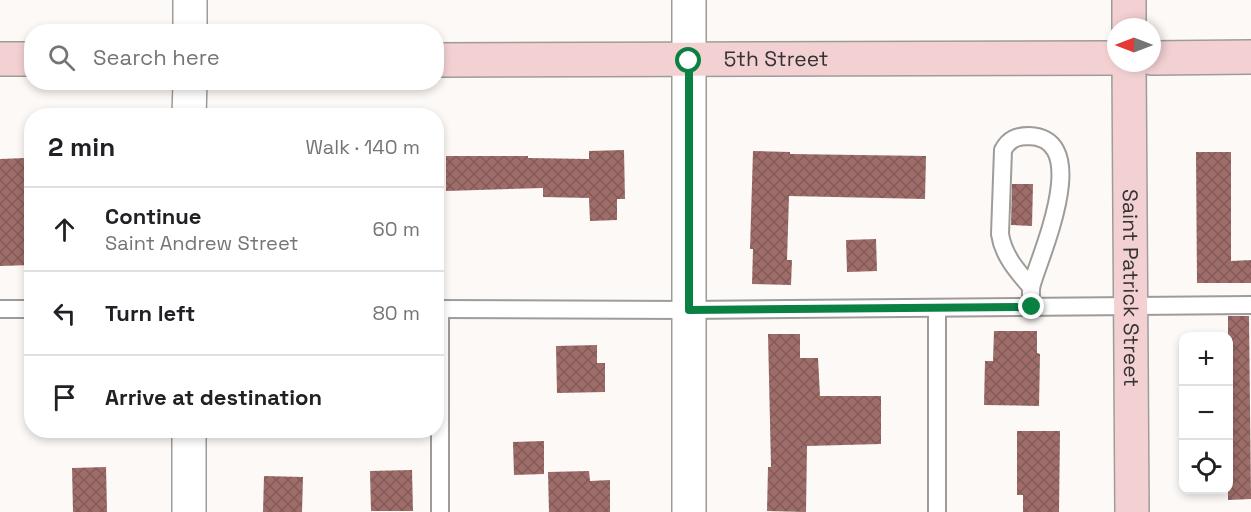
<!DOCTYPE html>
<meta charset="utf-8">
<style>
:root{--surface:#fff;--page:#f2f2f2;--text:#202124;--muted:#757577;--line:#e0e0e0}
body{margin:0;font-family:"Space Grotesk",sans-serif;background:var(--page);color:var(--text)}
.controls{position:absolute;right:18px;bottom:18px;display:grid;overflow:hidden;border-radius:12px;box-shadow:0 3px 9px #0003}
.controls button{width:54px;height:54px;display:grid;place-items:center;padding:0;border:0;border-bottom:2px solid var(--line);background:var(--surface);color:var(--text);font:30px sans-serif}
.compass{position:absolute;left:1107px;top:18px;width:54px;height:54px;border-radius:50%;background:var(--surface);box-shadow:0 3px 9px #0003;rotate:270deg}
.stop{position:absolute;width:18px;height:18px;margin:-14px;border:4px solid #0b8043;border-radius:50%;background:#fff}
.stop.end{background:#0b8043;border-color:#fff;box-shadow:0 2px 6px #0008}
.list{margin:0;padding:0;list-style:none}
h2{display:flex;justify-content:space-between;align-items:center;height:78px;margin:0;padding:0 24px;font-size:26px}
h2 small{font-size:20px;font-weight:400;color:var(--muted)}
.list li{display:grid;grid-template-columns:39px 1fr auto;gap:18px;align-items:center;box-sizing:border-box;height:84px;padding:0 24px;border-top:2px solid var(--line)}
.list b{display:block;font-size:22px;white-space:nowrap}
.list p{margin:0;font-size:20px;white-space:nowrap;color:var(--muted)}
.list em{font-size:20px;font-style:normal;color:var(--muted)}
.icon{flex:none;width:33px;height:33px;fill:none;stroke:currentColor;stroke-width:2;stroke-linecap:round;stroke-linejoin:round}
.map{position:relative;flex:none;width:1251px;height:512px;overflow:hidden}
.search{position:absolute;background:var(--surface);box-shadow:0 3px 9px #0003;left:24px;top:24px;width:420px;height:66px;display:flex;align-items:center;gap:15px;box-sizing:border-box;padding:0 21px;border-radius:24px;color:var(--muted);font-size:22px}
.panel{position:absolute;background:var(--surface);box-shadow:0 3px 9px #0003;left:24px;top:108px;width:420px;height:330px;border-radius:24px}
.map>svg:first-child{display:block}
.building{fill:url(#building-cross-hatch)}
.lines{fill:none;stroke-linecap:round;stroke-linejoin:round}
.service-casing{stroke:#9e9c9a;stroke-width:20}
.minor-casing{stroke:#9e9c9a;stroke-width:36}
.secondary-casing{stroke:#9e9c9a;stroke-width:36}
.service{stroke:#fff;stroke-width:16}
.minor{stroke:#fff;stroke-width:33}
.secondary{stroke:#f3d1d3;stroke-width:33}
.route{stroke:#0b8043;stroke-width:8}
.labels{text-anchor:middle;stroke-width:6;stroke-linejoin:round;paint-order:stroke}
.street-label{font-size:21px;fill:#343332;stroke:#fff}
</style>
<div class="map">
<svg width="1251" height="512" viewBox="0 0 1251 512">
<defs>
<pattern id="building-cross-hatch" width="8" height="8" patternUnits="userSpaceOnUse" patternTransform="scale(1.5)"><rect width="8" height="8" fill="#9f6d69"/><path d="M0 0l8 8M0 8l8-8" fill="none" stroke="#825a57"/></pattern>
</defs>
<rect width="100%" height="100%" fill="#fcf9f6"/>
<g class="building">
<path d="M 624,150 L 625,199 L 617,199 L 617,220 L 590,221 L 589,198 L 543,197 L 543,188 L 446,191 L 446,156 L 528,156 L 528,158 L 589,159 L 589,151 Z"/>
<path d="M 753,151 L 790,152 L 790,154 L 926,156 L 925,199 L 789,196 L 787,260 L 792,260 L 791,285 L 752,284 L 753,249 L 750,249 Z"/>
<path d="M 1196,152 L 1231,152 L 1231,261 L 1251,260 L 1251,283 L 1197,283 Z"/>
<path d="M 25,158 L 27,230 L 32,230 L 32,265 L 0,266 L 0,159 Z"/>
<path d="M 1012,184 L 1033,184 L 1032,226 L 1011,225 Z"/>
<path d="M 876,239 L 877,271 L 847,272 L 846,240 Z"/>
<path d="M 1228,316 L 1249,316 L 1251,499 L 1228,500 Z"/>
<path d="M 994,331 L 1037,331 L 1037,353 L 1040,354 L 1039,406 L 984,405 L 985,361 L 993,361 Z"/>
<path d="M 768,334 L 800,334 L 800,358 L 818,358 L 820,396 L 881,396 L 881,444 L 807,446 L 806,512 L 767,511 L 768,467 L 771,467 Z"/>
<path d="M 597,345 L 597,363 L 605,363 L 605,392 L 557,393 L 556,346 Z"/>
<path d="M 1017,431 L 1060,431 L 1059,512 L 1023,512 L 1023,495 L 1017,495 Z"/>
<path d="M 544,441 L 544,474 L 514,475 L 513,442 Z"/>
<path d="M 106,467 L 107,512 L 73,512 L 72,468 Z"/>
<path d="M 412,470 L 413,511 L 371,511 L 370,471 Z"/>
<path d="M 589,471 L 590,481 L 610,480 L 610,512 L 549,512 L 548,472 Z"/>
<path d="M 264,476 L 303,477 L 302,512 L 263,512 Z"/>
</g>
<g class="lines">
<g class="service-casing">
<g id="service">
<path d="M 1031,287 C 1017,271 1003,255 1000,234 L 1003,150 C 1009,139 1017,136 1029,136 C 1093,138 1041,253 1032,284 C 1030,291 1031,300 1032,307"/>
<path d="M 0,309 L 32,309"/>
<path d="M 436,309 L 689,310 L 1251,305"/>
<path d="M 440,309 L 440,512"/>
<path d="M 937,512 L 937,308"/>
</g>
</g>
<g class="minor-casing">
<g id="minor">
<path d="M 190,0 L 190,32"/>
<path d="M 689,0 L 689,512"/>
<path d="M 189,116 L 190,82"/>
<path d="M 189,512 L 189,430"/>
</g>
</g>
<g class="secondary-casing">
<g id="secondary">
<path d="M 1129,0 L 1129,27"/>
<path d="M 1152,58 L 1251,57"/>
<path d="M 0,59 L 32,59"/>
<path id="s1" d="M 436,60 L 1116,58"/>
<path id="s2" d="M 1129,63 L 1132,512"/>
</g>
</g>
<use href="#service" class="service"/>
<use href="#minor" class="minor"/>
<use href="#secondary" class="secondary"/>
</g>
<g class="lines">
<path class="route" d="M 689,61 L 689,310 L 1032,307"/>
</g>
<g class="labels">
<g class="street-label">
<text dy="7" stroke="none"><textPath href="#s1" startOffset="340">5th Street</textPath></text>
<text dy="7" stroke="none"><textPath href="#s2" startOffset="225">Saint Patrick Street</textPath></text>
</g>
</g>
</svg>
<div class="controls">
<button>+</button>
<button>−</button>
<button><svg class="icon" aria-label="locate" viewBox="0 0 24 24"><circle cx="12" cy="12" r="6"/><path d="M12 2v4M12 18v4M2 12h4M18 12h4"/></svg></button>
</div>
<svg class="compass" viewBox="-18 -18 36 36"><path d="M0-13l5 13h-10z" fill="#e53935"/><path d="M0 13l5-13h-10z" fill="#757577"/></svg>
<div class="stop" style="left:689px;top:61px"></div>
<div class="stop end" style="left:1032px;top:307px"></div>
<div class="search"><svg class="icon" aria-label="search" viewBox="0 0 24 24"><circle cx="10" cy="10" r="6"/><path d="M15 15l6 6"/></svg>Search here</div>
<section class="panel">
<h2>2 min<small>Walk · 140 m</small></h2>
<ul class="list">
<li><svg class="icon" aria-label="ahead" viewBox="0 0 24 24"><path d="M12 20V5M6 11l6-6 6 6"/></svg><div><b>Continue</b><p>Saint Andrew Street</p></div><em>60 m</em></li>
<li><svg class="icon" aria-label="left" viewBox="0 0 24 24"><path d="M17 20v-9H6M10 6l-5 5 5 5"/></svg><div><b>Turn left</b></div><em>80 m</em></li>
<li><svg class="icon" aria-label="arrive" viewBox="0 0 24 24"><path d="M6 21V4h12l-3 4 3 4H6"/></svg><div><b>Arrive at destination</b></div></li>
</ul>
</section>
</div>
